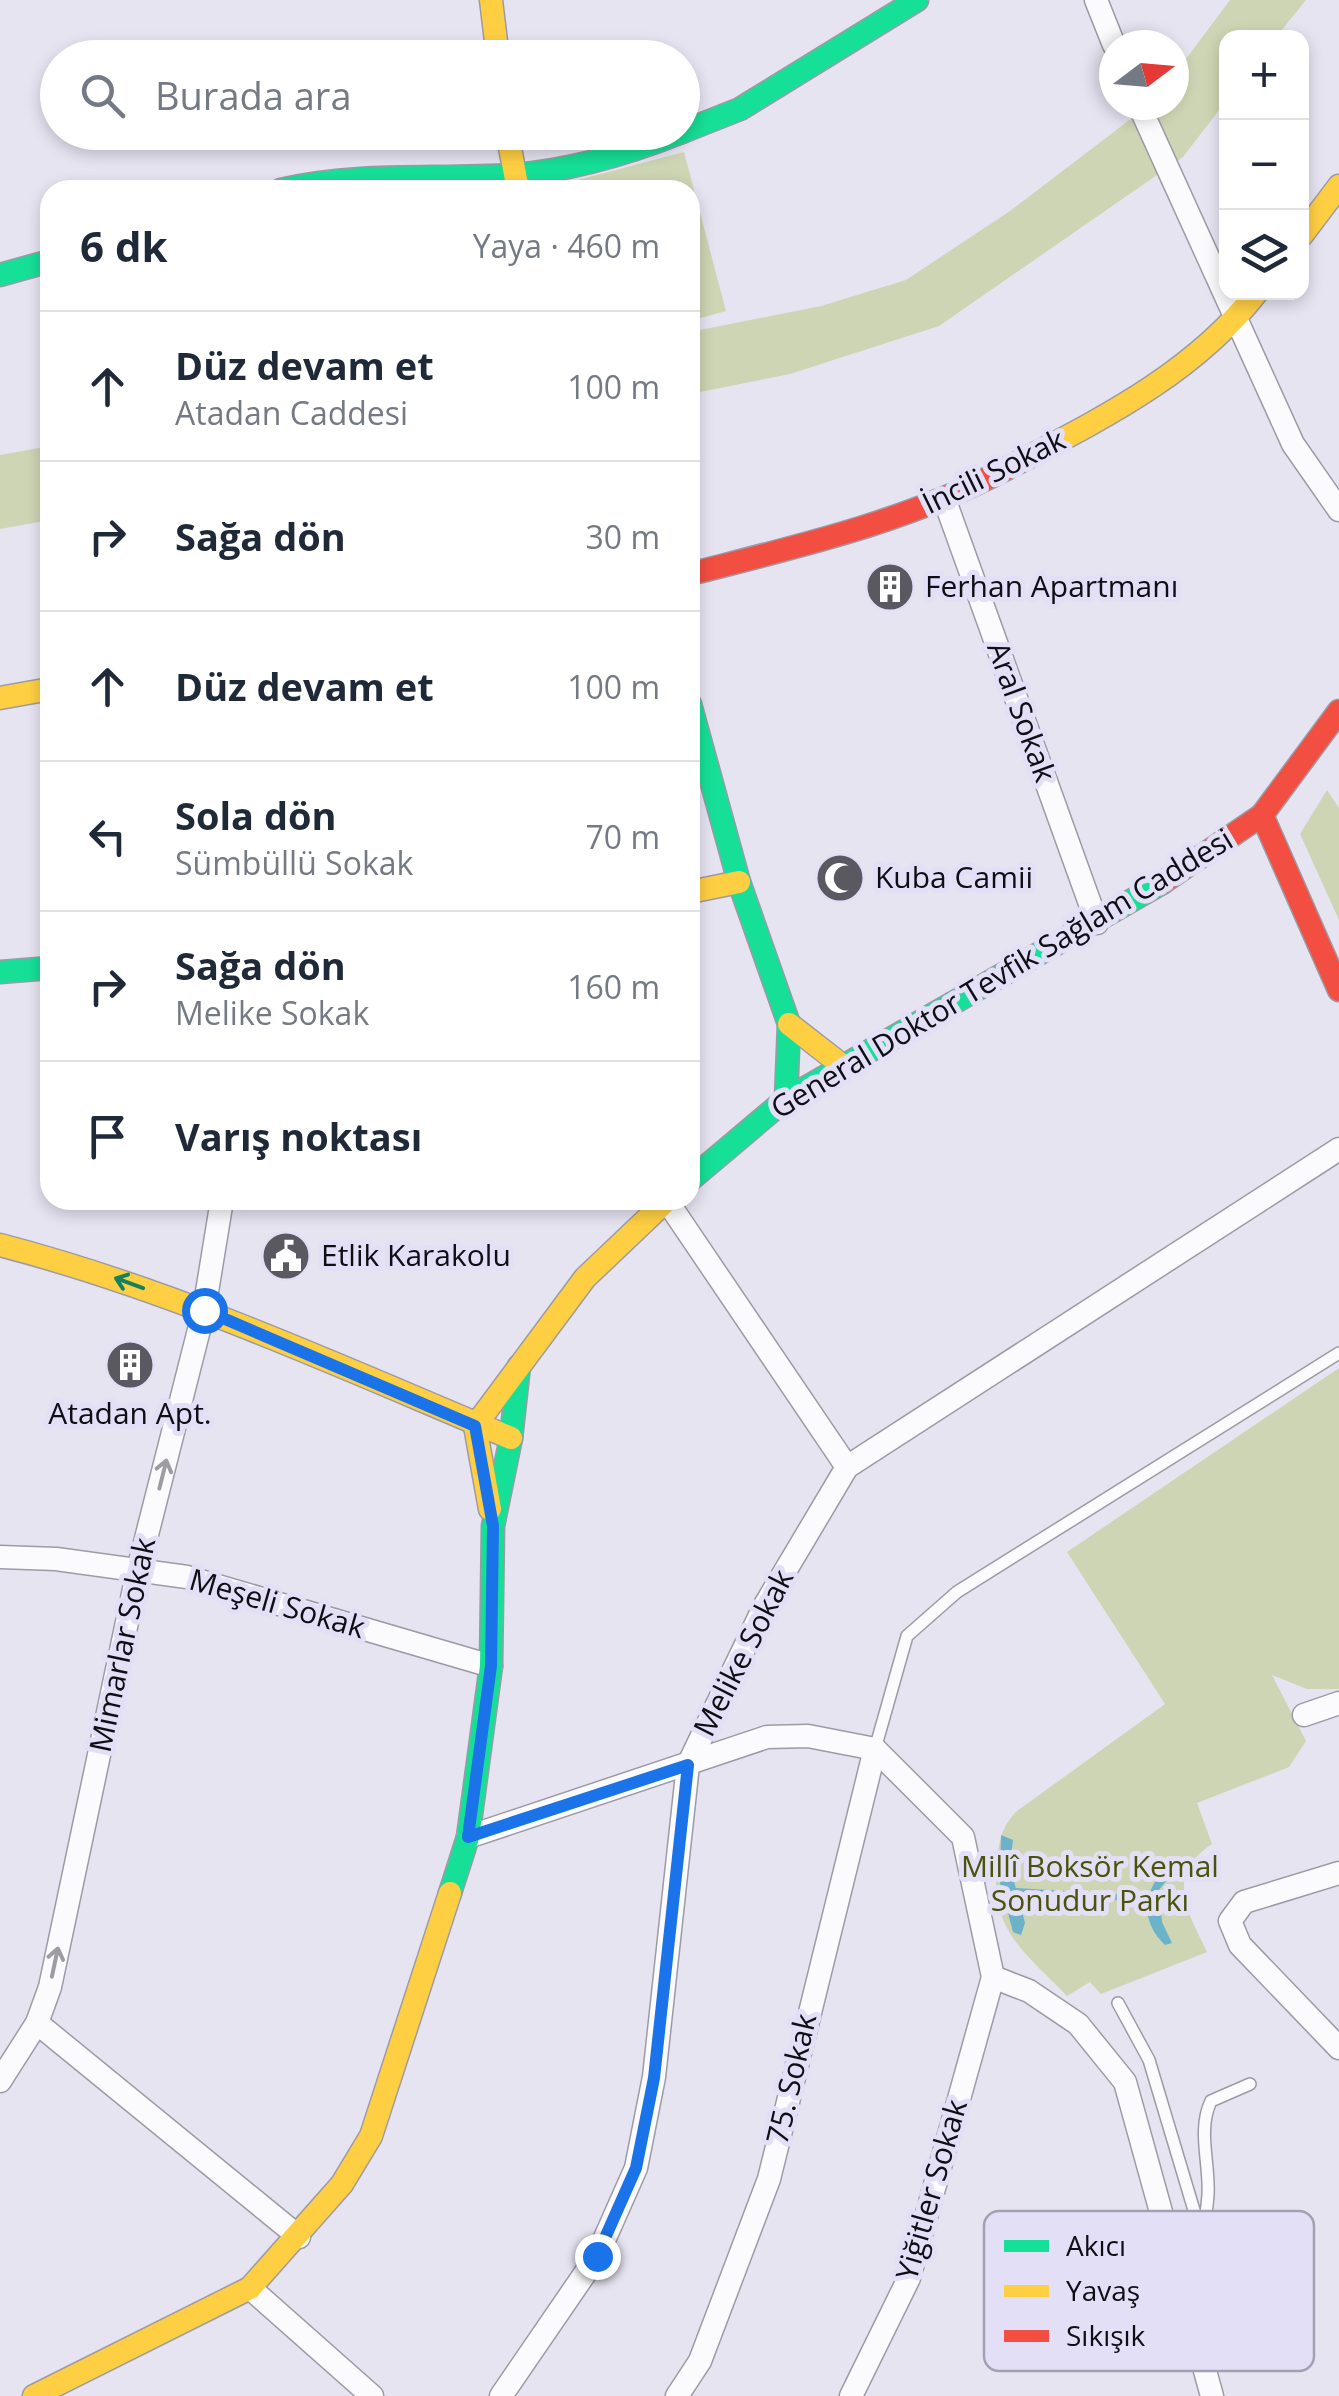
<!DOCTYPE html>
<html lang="tr">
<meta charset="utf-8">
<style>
:root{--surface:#fff;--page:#f6f6f7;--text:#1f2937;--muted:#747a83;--line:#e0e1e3}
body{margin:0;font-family:"Open Sans",sans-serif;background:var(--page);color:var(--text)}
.controls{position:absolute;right:30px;top:30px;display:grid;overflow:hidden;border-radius:20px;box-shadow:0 5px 15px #0003}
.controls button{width:90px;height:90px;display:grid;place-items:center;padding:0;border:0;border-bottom:2px solid var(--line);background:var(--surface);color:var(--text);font:50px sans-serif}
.compass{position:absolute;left:1099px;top:30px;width:90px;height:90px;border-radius:50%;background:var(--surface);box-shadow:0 5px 15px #0003;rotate:74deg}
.stop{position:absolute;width:30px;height:30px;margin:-22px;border:8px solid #1a73e8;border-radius:50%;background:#fff}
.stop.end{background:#1a73e8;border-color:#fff;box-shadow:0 2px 10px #0008}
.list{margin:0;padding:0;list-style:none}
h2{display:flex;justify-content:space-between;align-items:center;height:130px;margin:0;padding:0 40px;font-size:42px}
h2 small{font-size:32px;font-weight:400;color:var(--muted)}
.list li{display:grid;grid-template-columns:65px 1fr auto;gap:30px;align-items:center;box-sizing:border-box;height:150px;padding:0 40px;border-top:2px solid var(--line)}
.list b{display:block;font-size:38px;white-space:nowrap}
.list p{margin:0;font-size:32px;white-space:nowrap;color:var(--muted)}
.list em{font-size:32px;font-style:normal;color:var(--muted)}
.icon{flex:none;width:55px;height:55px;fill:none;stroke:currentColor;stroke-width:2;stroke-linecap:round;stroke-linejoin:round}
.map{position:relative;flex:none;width:1339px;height:2396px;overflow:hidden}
.search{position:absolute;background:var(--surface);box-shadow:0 5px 15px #0003;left:40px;top:40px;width:660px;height:110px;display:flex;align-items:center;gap:25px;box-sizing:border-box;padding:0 35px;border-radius:55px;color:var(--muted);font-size:38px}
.panel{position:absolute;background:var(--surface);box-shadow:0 5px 15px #0003;left:40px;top:180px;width:660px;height:1030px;border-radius:30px}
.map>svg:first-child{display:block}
.green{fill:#ced5b4}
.water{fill:#6cb2c9}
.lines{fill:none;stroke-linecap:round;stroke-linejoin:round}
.stream{stroke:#6cb2c9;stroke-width:6}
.lane-casing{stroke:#9c9ba5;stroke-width:14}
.street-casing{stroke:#9c9ba5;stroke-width:25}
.fast-casing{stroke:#9c9ba5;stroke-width:25}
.slow-casing{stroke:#9c9ba5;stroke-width:25}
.jam-casing{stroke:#9c9ba5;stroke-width:25}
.lane{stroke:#fbfbfd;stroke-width:11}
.street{stroke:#fbfbfd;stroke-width:22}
.fast{stroke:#16e098;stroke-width:22}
.slow{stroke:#ffcf43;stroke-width:22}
.jam{stroke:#f24e42;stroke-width:22}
.oneway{stroke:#13825d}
.oneway2{stroke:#9d9ca0}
.route{stroke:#1a73e8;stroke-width:12}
.labels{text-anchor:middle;stroke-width:10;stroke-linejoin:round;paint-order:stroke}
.street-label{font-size:30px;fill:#0f0e15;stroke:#e3dff6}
.poi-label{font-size:30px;fill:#0f0e15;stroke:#e3dff6;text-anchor:start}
.park-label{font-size:30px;fill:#4a5309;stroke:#e3dff6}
.key{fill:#e3dff6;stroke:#a3a0b2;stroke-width:2.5}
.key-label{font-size:28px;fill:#0f0e15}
</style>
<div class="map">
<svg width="1339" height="2396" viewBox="0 0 1339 2396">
<rect width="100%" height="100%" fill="#e6e4f1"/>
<g class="green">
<path d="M 1230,0 L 1306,0 L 1276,37 L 1226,38 L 1226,101 L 1183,157 L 939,326 L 790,374 L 690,394 L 690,332 L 821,306 L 906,280 L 1010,211 L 1149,105 L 1174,105 L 1174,75 Z"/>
<path d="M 684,152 L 726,311 L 690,321 L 690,190 L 551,187 Z"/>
<path d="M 50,446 L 50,520 L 0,529 L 0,455 Z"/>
<path d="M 1327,790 L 1339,808 L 1339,920 L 1300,834 Z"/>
<path d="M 1339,1368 L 1339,1689 L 1307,1689 L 1272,1675 L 1306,1741 L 1289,1767 L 1197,1803 L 1212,1844 C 1165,1875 1187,1911 1207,1952 L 1101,1994 L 1090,1982 L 1067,1996 C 1022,1950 989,1929 997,1859 C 1000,1838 1002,1826 1017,1811 L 1165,1704 L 1067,1552 Z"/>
</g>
<g class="water">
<path d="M 1001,1835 L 1013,1840 L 1010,1866 L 1025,1923 L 1021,1935 L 1013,1932 L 1000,1883 Z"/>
<path d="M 1173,1859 L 1178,1866 L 1159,1890 L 1162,1922 L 1172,1943 L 1165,1945 C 1135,1916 1147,1884 1173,1859 Z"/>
</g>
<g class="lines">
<path class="stream" d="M 1015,1891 L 1146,1899"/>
<g class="lane-casing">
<g id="lane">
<path d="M 875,1749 L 907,1636 L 957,1592 L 1339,1353"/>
<path d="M 1118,2003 L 1149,2060 L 1202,2237"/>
<path d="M 1183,2278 C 1197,2251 1206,2226 1208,2195 C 1210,2164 1197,2130 1211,2101 L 1250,2084"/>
</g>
</g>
<g class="street-casing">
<g id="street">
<path d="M 1096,0 L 1114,45"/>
<path d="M 1139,105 L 1293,444 L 1339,510"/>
<path d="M 945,501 L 1097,923"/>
<path d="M 667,1201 L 847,1467"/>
<path d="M 0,1557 L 56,1559 L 187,1577 L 491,1666"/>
<path d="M 1304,1715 L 1339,1703"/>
<path d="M 468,1837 L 767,1737 L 808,1736 L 875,1749 L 963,1837 L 993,1977 L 1029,1991 L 1078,2024 L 1125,2082 L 1212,2396"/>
<path d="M 1339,1873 L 1244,1902 L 1230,1921 L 1240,1945 L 1339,2048"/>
<path d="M 37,2023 L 299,2237"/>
<path d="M 0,2081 L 37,2023 L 50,1987 L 138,1570 L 204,1310 L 222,1200"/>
<path d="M 250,2288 L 372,2396"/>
<path d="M 501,2396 L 597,2256 L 636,2168 L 654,2077 L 688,1765 L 765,1605 L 847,1467 L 1339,1149"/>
<path d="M 677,2396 L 700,2361 L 769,2179 L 875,1749"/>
<path d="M 851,2396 L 909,2278 L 993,1977"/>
</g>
</g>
<g class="fast-casing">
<g id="fast">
<path d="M 682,132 L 740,109 L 917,0"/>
<path d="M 281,190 C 357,172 433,180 511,175 C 571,171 627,154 682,132"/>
<path d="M 0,275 L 50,261"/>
<path d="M 690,704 L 739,882 L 789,1024 L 786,1099"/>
<path d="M 0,972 L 50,968"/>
<path d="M 690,1180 L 786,1099 L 1162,883"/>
<path d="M 450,1893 L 468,1837 L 491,1666 L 493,1526 L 511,1438 L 519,1366"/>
</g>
</g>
<g class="slow-casing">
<g id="slow">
<path d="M 491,0 L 498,58"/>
<path d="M 507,132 L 518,190"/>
<path d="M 1302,235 L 1339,186"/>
<path d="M 1006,469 C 1097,421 1193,375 1257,292"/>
<path d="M 0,698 L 50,689"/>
<path d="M 690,892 L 739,882"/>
<path d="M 789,1024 L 843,1066"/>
<path d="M 0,1245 C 177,1291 343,1368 511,1438"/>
<path d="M 490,1509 L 475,1426 L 585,1278 L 667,1200"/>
<path d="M 34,2396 L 250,2288 L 342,2184 L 371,2136 L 450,1893"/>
</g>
</g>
<g class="jam-casing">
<g id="jam">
<path d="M 690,574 C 799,546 906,522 1006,469"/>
<path d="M 1262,815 L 1339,990"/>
<path d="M 1162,883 L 1262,815 L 1339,711"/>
</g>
</g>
<use href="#lane" class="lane"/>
<use href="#street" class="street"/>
<use href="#fast" class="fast"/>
<use href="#slow" class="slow"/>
<use href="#jam" class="jam"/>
</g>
<defs><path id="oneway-shaft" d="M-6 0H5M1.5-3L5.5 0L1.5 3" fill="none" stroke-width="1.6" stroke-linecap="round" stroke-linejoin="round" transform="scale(2.5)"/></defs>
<use class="oneway" href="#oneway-shaft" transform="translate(129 1283) rotate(-160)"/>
<g class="oneway2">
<use href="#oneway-shaft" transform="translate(163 1474) rotate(-76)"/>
<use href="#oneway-shaft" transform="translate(55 1962) rotate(-78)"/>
</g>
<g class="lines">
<path class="route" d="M 204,1310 L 475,1426 L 493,1526 L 491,1666 L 468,1837 L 688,1765 L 654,2078 L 636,2168 L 597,2256"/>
</g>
<defs>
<g id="building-disc" transform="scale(2.5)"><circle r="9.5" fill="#5a5962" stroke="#e3dff6"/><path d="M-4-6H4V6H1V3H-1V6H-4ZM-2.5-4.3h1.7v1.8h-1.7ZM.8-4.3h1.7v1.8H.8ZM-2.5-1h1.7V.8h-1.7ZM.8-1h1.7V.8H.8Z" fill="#fff"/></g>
<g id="mosque-disc" transform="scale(2.5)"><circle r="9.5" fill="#5a5962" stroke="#e3dff6"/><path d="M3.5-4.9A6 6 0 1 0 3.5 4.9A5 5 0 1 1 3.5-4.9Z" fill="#fff"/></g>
<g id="civic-disc" transform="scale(2.5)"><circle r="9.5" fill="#5a5962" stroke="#e3dff6"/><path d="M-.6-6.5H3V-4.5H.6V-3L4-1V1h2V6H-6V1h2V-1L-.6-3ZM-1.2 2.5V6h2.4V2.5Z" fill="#fff"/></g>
</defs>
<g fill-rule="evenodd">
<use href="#building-disc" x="890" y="587"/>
<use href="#mosque-disc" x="840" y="878"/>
<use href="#civic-disc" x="286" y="1256"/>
<use href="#building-disc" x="130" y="1365"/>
</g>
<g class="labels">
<g class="street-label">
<text transform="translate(994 472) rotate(-26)" y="10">İncili Sokak</text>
<text transform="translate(1021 712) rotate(70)" y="10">Aral Sokak</text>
<text transform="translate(1002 974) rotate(-31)" y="10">General Doktor Tevfik Sağlam Caddesi</text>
<text transform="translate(277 1604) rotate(16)" y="10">Meşeli Sokak</text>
<text transform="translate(123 1645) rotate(-78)" y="10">Mimarlar Sokak</text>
<text transform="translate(744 1653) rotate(-63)" y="10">Melike Sokak</text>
<text transform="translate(792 2079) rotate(-77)" y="10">75. Sokak</text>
<text transform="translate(932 2190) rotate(-74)" y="10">Yiğitler Sokak</text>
</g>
<g class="poi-label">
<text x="925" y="597">Ferhan Apartmanı</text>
<text x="875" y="888">Kuba Camii</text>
<text x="321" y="1266">Etlik Karakolu</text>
<text x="130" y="1424" text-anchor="middle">Atadan Apt.</text>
</g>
<g class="park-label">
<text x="1090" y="1877">Millî Boksör Kemal<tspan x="1090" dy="34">Sonudur Parkı</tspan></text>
</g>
</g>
<rect x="984" y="2211" width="330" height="160" rx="15" class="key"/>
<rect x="1004" y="2240" width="45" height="12" fill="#16e098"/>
<rect x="1004" y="2285" width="45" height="12" fill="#ffcf43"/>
<rect x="1004" y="2330" width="45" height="12" fill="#f24e42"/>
<g class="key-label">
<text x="1066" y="2256">Akıcı</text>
<text x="1066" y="2301">Yavaş</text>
<text x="1066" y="2346">Sıkışık</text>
</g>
</svg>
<div class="controls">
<button>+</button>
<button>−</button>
<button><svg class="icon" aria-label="layers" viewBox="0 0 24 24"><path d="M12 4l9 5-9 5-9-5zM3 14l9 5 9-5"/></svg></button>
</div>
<svg class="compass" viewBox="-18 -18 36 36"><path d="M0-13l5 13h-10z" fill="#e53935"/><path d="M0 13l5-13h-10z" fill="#747a83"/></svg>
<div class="stop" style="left:204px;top:1310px"></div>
<div class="stop end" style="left:597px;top:2256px"></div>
<div class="search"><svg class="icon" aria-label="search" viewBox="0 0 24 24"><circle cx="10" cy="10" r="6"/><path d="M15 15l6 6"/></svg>Burada ara</div>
<section class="panel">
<h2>6 dk<small>Yaya · 460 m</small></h2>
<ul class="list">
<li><svg class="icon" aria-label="ahead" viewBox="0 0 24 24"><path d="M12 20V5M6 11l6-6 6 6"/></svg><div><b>Düz devam et</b><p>Atadan Caddesi</p></div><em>100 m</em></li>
<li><svg class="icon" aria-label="right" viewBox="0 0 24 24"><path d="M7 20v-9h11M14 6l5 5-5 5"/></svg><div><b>Sağa dön</b></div><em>30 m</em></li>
<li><svg class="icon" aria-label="ahead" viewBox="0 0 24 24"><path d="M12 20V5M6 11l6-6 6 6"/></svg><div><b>Düz devam et</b></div><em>100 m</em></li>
<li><svg class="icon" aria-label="left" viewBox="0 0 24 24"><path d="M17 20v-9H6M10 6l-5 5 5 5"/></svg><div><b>Sola dön</b><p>Sümbüllü Sokak</p></div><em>70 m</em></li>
<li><svg class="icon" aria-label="right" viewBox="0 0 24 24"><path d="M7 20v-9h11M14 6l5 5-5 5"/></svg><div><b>Sağa dön</b><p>Melike Sokak</p></div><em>160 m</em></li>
<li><svg class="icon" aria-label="arrive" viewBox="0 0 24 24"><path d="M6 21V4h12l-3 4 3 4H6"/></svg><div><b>Varış noktası</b></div></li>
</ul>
</section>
</div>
